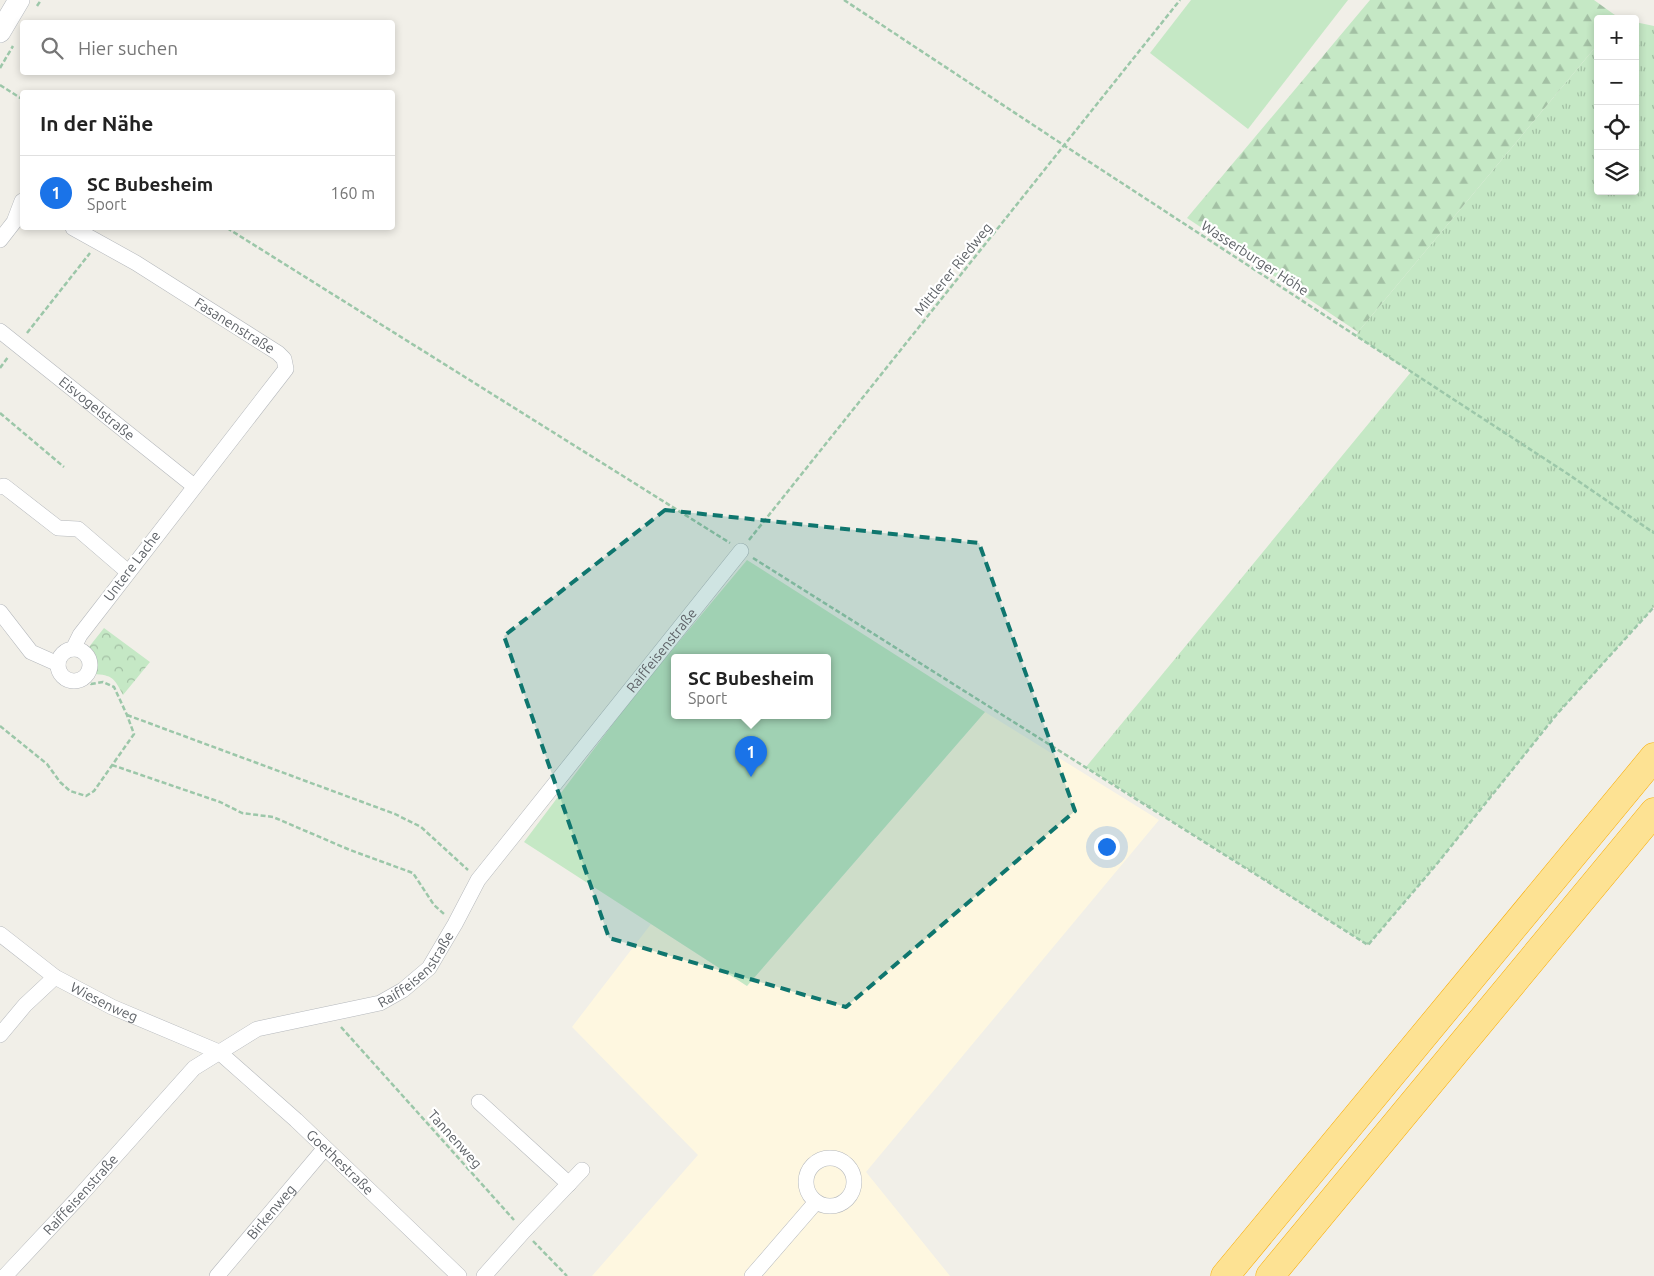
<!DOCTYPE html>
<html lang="de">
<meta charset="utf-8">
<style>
:root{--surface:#fff;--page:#f6f6f6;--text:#222;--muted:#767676;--line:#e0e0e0;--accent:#1a73e8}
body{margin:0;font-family:Ubuntu,sans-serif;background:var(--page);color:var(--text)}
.controls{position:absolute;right:15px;top:15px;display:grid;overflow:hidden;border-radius:5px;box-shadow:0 2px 8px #0003}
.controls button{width:45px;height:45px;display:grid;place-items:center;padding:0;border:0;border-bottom:1px solid var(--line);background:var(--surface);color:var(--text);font:25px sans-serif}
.you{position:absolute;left:1106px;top:846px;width:18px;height:18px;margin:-12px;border:4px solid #fff;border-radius:50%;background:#1a73e8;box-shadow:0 0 0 8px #1a73e833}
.badge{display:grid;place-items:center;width:32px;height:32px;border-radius:50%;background:var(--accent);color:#fff;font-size:16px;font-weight:700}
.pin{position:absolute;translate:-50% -41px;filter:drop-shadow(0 1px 2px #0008)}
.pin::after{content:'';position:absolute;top:26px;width:18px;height:15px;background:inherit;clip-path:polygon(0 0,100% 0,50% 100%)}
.popup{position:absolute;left:671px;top:654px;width:160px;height:65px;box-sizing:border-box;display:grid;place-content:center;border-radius:5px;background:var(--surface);filter:drop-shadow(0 1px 4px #0005);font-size:16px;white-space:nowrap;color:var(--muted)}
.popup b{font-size:19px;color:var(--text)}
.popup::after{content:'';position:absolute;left:50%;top:100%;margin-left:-10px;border:10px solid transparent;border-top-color:var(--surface)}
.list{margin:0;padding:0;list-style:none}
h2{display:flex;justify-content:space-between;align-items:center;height:65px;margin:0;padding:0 20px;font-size:21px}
h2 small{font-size:16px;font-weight:400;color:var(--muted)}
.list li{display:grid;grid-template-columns:32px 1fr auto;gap:15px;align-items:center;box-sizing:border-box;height:75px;padding:0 20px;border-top:1px solid var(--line)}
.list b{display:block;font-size:19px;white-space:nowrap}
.list p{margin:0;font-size:16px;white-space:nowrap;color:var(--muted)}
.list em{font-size:16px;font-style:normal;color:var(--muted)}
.icon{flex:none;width:28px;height:28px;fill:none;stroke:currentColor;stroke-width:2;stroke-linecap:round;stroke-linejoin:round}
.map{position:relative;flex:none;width:1654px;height:1276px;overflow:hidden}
.search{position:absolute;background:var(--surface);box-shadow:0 2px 8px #0003;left:20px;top:20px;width:375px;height:55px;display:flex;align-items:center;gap:12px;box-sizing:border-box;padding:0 18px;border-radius:5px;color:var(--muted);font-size:19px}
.panel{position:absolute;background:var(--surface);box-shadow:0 2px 8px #0003;left:20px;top:90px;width:375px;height:140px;border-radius:5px}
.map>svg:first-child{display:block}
.commercial{fill:#fef7e0}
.grass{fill:url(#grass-tufts)}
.forest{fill:url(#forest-firs)}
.park{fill:url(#park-crowns)}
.garden{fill:#c5e8c5;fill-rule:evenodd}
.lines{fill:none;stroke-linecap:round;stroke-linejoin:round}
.street-casing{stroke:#b5b8bc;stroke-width:16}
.secondary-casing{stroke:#b6babf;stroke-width:22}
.highway-casing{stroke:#f9ab00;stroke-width:29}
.path{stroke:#9cc7a9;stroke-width:2.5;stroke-dasharray:5 2.5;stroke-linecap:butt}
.street{stroke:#fff;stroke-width:15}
.secondary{stroke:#fff;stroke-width:21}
.highway{stroke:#fde293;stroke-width:28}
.marked{fill:#0f766e;fill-opacity:0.2;stroke:#0f766e;stroke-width:4;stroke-dasharray:10 6;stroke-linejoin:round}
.labels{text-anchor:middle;stroke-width:4.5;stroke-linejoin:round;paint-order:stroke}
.street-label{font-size:14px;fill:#5f6368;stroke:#fff}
</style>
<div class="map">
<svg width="1654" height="1276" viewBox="0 0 1654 1276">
<defs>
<pattern id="grass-tufts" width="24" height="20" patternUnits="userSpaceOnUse" patternTransform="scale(1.25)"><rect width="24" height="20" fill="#c5e8c5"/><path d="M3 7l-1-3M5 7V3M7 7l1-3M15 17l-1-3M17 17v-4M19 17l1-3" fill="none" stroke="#a3c0a4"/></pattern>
<pattern id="forest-firs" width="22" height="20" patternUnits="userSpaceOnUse" patternTransform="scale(1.25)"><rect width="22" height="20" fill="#c5e8c5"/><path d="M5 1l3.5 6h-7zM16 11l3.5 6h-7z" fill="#a3c0a4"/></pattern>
<pattern id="park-crowns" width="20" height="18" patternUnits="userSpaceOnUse" patternTransform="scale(1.25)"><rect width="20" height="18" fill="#c5e8c5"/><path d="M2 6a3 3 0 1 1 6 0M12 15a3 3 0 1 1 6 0" fill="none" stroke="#a3c0a4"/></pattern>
</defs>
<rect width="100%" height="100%" fill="#f1efe8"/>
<path class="commercial" d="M 985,712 L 1159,820 L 866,1172 L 950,1276 L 592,1276 L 698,1155 L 572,1027 L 651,924 L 747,986 Z"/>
<path class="grass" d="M 1635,22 L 1654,26 L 1654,607 L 1557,714 L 1436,865 L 1368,945 L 1086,767 L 1411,372 L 1356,336 L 1358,332 L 1598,44 L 1598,191 L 1635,191 Z"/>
<path class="forest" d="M 1370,0 L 1594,0 L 1619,18 L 1598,19 L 1598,44 L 1358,332 L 1187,218 Z"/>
<path class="park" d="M 104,628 L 150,662 L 123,695 C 114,678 113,675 93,674 C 95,663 95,657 89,647 Z"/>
<g class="garden">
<path d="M 1191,0 L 1348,0 L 1248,129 L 1150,53 Z"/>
<path d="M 747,560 L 985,712 L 747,986 L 524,842 L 637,692 ZM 675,658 L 827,658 L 827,716 L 675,716 Z"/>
</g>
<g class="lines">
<g class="street-casing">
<g id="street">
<path id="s1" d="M 73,228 L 136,263 L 278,353 L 284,359 L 286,369 L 80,635 L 73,649"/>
<path d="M 0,240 L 14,222 L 22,201"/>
<path id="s2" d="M 0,331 L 194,486"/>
<path d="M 0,487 L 4,486 L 58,528 L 78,529 L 128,572"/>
<path d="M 0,612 L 31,652 L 58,664"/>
<circle cx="74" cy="665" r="16"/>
<path id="s3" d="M 0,934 L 55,977 L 112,1007 L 219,1052 L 296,1120 L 459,1276"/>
<path d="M 0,1035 L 25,1005 L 55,977"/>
<path d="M 479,1102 L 569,1184"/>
<circle cx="830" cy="1182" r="24"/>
<path id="s4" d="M 5,1276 L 78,1198 L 194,1068 L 257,1029 L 380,1003 L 403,990 L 429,968 L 455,924 L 478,880 L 741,551"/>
<path id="s5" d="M 217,1276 L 325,1148"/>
<path d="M 484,1276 L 524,1231 L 582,1170"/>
<path d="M 752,1276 L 816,1202"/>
</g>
</g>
<g class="secondary-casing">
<path id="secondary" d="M 0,32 L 19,0"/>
</g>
<g class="highway-casing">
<g id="highway">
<path d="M 1225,1276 L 1654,757"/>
<path d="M 1270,1276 L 1654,812"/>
</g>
</g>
<g class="path">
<path d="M 844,0 L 1065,146 L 1568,474 L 1654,533"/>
<path d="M 37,6 L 41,0"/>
<path d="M 0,68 L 13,46"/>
<path d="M 0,85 L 22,99"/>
<path d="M 227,228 L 730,543"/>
<path d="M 27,333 L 90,253"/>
<path d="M 0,368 L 8,357"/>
<path d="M 0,413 L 64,467"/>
<path d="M 749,540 L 1180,0"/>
<path d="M 753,558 L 1368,945 L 1436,865 L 1557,714 L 1654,607"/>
<path d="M 127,715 L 395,814 L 421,827 L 468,870"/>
<path d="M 0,726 L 47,764 L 60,782 L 70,791 L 86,796 L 94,791 L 134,734 L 127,715 L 114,687 L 103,682 L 91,684 L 86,675"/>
<path d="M 112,765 L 220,802 L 242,813 L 273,817 L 350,850 L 413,873 L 434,905 L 444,914"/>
<path d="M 341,1027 L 514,1220"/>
<path d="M 533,1241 L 567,1276"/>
</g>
<use href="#street" class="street"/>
<use href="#secondary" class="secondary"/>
<use href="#highway" class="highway"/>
</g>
<path class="marked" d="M 665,510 L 979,543 L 1075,811 L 846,1007 L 609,938 L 504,636 Z"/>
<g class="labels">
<g class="street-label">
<text transform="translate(1255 258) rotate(33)" y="5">Wasserburger Höhe</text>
<text transform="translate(953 269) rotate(-51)" y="5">Mittlerer Riedweg</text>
<text dy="5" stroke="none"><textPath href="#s1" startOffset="189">Fasanenstraße</textPath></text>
<text dy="5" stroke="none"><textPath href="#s2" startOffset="124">Eisvogelstraße</textPath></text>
<text transform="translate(132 566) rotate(-53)" y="5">Untere Lache</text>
<text dy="5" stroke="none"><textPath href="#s4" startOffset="936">Raiffeisenstraße</textPath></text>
<text dy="5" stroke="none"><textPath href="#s4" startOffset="531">Raiffeisenstraße</textPath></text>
<text dy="5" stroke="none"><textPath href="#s3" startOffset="125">Wiesenweg</textPath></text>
<text transform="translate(455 1139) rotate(48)" y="5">Tannenweg</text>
<text dy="5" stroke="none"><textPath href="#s3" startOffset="414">Goethestraße</textPath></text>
<text dy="5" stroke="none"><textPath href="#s4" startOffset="111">Raiffeisenstraße</textPath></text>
<text dy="5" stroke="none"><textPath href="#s5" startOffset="84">Birkenweg</textPath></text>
</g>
</g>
</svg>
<div class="controls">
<button>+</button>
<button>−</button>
<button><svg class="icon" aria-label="locate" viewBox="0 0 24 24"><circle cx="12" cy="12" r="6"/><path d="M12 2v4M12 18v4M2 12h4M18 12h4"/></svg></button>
<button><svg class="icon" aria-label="layers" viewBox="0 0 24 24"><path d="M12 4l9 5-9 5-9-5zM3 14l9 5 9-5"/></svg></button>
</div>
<div class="you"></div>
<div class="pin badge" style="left:751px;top:777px">1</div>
<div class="popup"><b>SC Bubesheim</b>Sport</div>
<div class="search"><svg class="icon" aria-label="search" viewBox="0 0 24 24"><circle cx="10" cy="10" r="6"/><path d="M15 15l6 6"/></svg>Hier suchen</div>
<section class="panel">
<h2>In der Nähe<small></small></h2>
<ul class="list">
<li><span class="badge">1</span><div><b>SC Bubesheim</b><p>Sport</p></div><em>160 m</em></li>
</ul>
</section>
</div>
